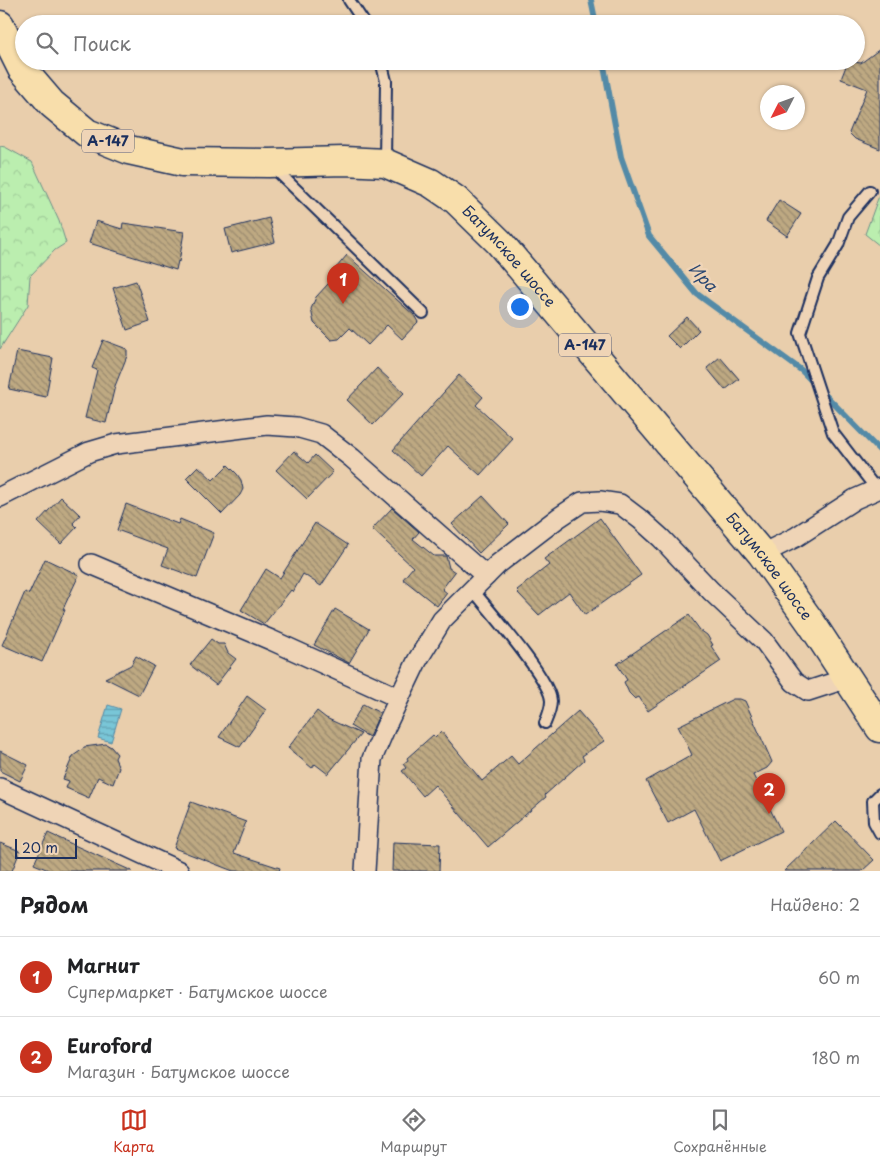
<!DOCTYPE html>
<html lang="ru">
<meta charset="utf-8">
<style>
:root{--surface:#fff;--page:#f2f2f2;--text:#202124;--muted:#757577;--line:#e0e0e0;--accent:#c8321e}
body{margin:0;font-family:"Playpen Sans",sans-serif;background:var(--page);color:var(--text)}
.compass{position:absolute;left:760px;top:85px;width:45px;height:45px;border-radius:50%;background:var(--surface);box-shadow:0 1px 4px #0004;rotate:228deg}
.scale{position:absolute;left:15px;bottom:12px;width:62px;box-sizing:border-box;padding-left:5px;border:2px solid #1b2f5e;border-top:0;font-size:14px;line-height:18px;white-space:nowrap;color:#1b2f5e;-webkit-text-stroke:4px #efd4b6;paint-order:stroke}
.you{position:absolute;left:519px;top:306px;width:18px;height:18px;margin:-12px;border:4px solid #fff;border-radius:50%;background:#1a73e8;box-shadow:0 0 0 8px #1a73e833}
.badge{display:grid;place-items:center;width:32px;height:32px;border-radius:50%;background:var(--accent);color:#fff;font-size:16px;font-weight:700}
.pin{position:absolute;translate:-50% -41px;filter:drop-shadow(0 1px 2px #0008)}
.pin::after{content:'';position:absolute;top:26px;width:18px;height:15px;background:inherit;clip-path:polygon(0 0,100% 0,50% 100%)}
.list{margin:0;padding:0;list-style:none}
h2{display:flex;justify-content:space-between;align-items:center;height:65px;margin:0;padding:0 20px;font-size:21px}
h2 small{font-size:16px;font-weight:400;color:var(--muted)}
.list li{display:grid;grid-template-columns:32px 1fr auto;gap:15px;align-items:center;box-sizing:border-box;height:80px;padding:0 20px;border-top:1px solid var(--line)}
.list b{display:block;font-size:19px;white-space:nowrap}
.list p{margin:0;font-size:16px;white-space:nowrap;color:var(--muted)}
.list em{font-size:16px;font-style:normal;color:var(--muted)}
.icon{flex:none;width:28px;height:28px;fill:none;stroke:currentColor;stroke-width:2;stroke-linecap:round;stroke-linejoin:round}
.map{position:relative;flex:none;width:880px;height:871px;overflow:hidden}
.search{position:absolute;background:var(--surface);box-shadow:0 1px 4px #0004;left:15px;right:15px;top:15px;height:55px;display:flex;align-items:center;gap:12px;box-sizing:border-box;padding:0 18px;border-radius:28px;color:var(--muted);font-size:19px}
.sheet{height:225px;background:var(--surface)}
nav{display:flex;justify-content:space-around;align-items:center;box-sizing:border-box;height:70px;border-top:1px solid var(--line);background:var(--surface);font-size:14px;color:var(--muted)}
nav a{display:grid;justify-items:center;gap:2px}
nav .on{color:var(--accent)}
.map>svg:first-child{display:block}
.forest{fill:url(#forest-crowns);stroke:#6b8e86}
.water{fill:url(#water-rules);stroke:#538aa7}
.lines{fill:none;stroke-linecap:round;stroke-linejoin:round}
.stream{stroke:#538aa7;stroke-width:6}
.building{fill:url(#building-back-hatch);stroke:#1b2f5e}
.service-casing{stroke:#1b2f5e;stroke-width:14}
.minor-casing{stroke:#1b2f5e;stroke-width:22}
.trunk-casing{stroke:#1b2f5e;stroke-width:31}
.service{stroke:#efd4b6;stroke-width:10}
.minor{stroke:#efd4b6;stroke-width:19}
.trunk{stroke:#f8deab;stroke-width:28}
.labels{text-anchor:middle;stroke-width:5;stroke-linejoin:round;paint-order:stroke}
.shield{fill:#efd4b6;stroke:#5b6078;stroke-width:1}
.shield-label{font-size:14px;font-weight:bold;fill:#1b2f5e}
.street-label{font-size:15px;fill:#1b2f5e;stroke:#efd4b6}
.water-label{font-size:16px;font-style:italic;fill:#294670;stroke:#efd4b6}
</style>
<div class="map">
<svg width="880" height="871" viewBox="0 0 880 871">
<defs>
<pattern id="forest-crowns" width="20" height="18" patternUnits="userSpaceOnUse" patternTransform="scale(1.25)"><rect width="20" height="18" fill="#bbeeaf"/><path d="M2 6a3 3 0 1 1 6 0M12 15a3 3 0 1 1 6 0" fill="none" stroke="#a0cc99"/></pattern>
<pattern id="water-rules" width="6" height="5" patternUnits="userSpaceOnUse" patternTransform="scale(1.25)"><rect width="6" height="5" fill="#79c6d7"/><path d="M0 2.5h6" fill="none" stroke="#62a1b2"/></pattern>
<pattern id="building-back-hatch" width="6" height="6" patternUnits="userSpaceOnUse" patternTransform="scale(1.25)"><rect width="6" height="6" fill="#bea982"/><path d="M-1 5l2 2M0 0l6 6M5-1l2 2" fill="none" stroke="#9a8a6e"/></pattern>
</defs>
<rect width="100%" height="100%" fill="#e9ceac"/>
<filter id="ink" filterUnits="userSpaceOnUse"><feTurbulence type="fractalNoise" baseFrequency=".02" numOctaves="2"/><feDisplacementMap in="SourceGraphic" scale="10" xChannelSelector="R" yChannelSelector="G"/><feConvolveMatrix kernelMatrix="1 2 1 2 8 2 1 2 1" color-interpolation-filters="sRGB"/></filter>
<g filter="url(#ink)">
<g class="forest">
<path d="M 0,146 L 5,147 L 32,162 L 59,221 L 66,243 L 55,250 L 30,276 L 28,305 L 0,349 Z"/>
<path d="M 880,193 L 880,246 L 865,234 Z"/>
</g>
<path class="water" d="M 108,705 L 121,709 L 111,742 L 98,738 Z"/>
<g class="lines">
<g class="stream">
<path d="M 591,0 L 596,24"/>
<path d="M 603,61 L 621,157 L 649,236 L 697,294 L 801,370 L 880,451"/>
</g>
</g>
<g class="building">
<path d="M 880,49 L 880,149 L 855,139 L 849,133 L 867,89 L 841,79 L 848,61 L 861,63 Z"/>
<path d="M 779,200 L 801,214 L 787,236 L 766,221 Z"/>
<path d="M 269,218 L 275,242 L 231,253 L 225,229 Z"/>
<path d="M 96,221 L 122,229 L 123,223 L 184,232 L 179,262 L 178,261 L 176,270 L 89,243 Z"/>
<path d="M 347,255 L 414,315 L 418,322 L 402,339 L 387,325 L 368,345 L 350,328 L 339,339 L 331,340 L 314,323 L 311,309 L 316,297 L 340,271 L 336,268 Z"/>
<path d="M 136,281 L 150,322 L 127,330 L 113,288 Z"/>
<path d="M 687,317 L 699,330 L 680,349 L 667,336 Z"/>
<path d="M 103,340 L 127,349 L 127,356 L 115,386 L 106,423 L 85,418 L 97,370 L 92,368 Z"/>
<path d="M 17,351 L 53,358 L 46,397 L 9,389 Z"/>
<path d="M 720,357 L 739,379 L 725,390 L 707,368 Z"/>
<path d="M 377,368 L 404,393 L 373,425 L 347,400 Z"/>
<path d="M 459,375 L 483,397 L 476,405 L 513,439 L 480,475 L 448,446 L 421,476 L 393,450 Z"/>
<path d="M 294,451 L 308,463 L 315,455 L 333,472 L 307,499 L 276,470 Z"/>
<path d="M 228,465 L 237,474 L 241,480 L 243,489 L 240,495 L 222,514 L 186,478 L 198,466 L 213,480 Z"/>
<path d="M 483,496 L 509,524 L 479,553 L 452,524 Z"/>
<path d="M 61,497 L 80,515 L 73,523 L 77,527 L 61,544 L 38,522 Z"/>
<path d="M 126,504 L 178,524 L 180,519 L 214,533 L 197,578 L 162,565 L 168,549 L 117,530 Z"/>
<path d="M 392,508 L 419,532 L 413,539 L 434,556 L 446,556 L 449,568 L 455,572 L 442,589 L 447,593 L 437,606 L 403,579 L 413,567 L 372,529 Z"/>
<path d="M 600,518 L 641,575 L 585,615 L 569,592 L 539,615 L 518,593 L 519,592 L 517,590 L 549,565 L 544,559 Z"/>
<path d="M 315,523 L 348,545 L 321,586 L 303,574 L 293,592 L 291,590 L 264,624 L 241,610 L 266,569 L 280,578 Z"/>
<path d="M 45,559 L 79,575 L 63,609 L 65,610 L 42,662 L 2,645 L 25,592 L 29,594 Z"/>
<path d="M 335,609 L 369,629 L 349,663 L 314,645 Z"/>
<path d="M 689,615 L 700,630 L 707,635 L 713,645 L 711,646 L 721,661 L 648,711 L 639,697 L 635,699 L 629,693 L 624,682 L 627,680 L 617,664 Z"/>
<path d="M 211,639 L 218,644 L 224,644 L 228,653 L 236,659 L 216,685 L 190,665 Z"/>
<path d="M 136,656 L 154,666 L 139,695 L 105,678 L 131,665 Z"/>
<path d="M 247,696 L 266,710 L 240,747 L 219,737 Z"/>
<path d="M 733,699 L 740,699 L 745,701 L 772,762 L 767,768 L 753,775 L 781,831 L 720,861 L 694,809 L 668,823 L 646,781 L 692,755 L 678,726 Z"/>
<path d="M 363,704 L 380,713 L 369,737 L 350,726 Z"/>
<path d="M 317,711 L 326,718 L 361,734 L 328,774 L 315,764 L 312,768 L 288,748 Z"/>
<path d="M 578,711 L 604,741 L 582,756 L 584,760 L 545,795 L 546,797 L 488,847 L 435,785 L 423,796 L 402,771 L 406,768 L 403,764 L 408,760 L 407,758 L 433,735 L 435,737 L 441,731 L 482,781 L 511,756 L 518,764 Z"/>
<path d="M 106,744 L 111,747 L 117,754 L 115,758 L 119,768 L 113,784 L 98,777 L 89,798 L 66,788 L 69,781 L 63,779 L 73,756 L 83,749 L 84,747 Z"/>
<path d="M 0,751 L 28,765 L 20,781 L 0,771 Z"/>
<path d="M 191,802 L 246,822 L 234,853 L 280,868 L 279,871 L 233,871 L 174,848 Z"/>
<path d="M 836,821 L 874,860 L 862,871 L 784,871 Z"/>
<path d="M 48,833 L 74,845 L 132,871 L 51,871 L 34,864 Z"/>
<path d="M 393,842 L 440,844 L 439,871 L 392,871 Z"/>
<path d="M 0,843 L 20,851 L 12,871 L 0,871 Z"/>
</g>
<g class="lines">
<g class="service-casing">
<g id="service">
<path d="M 349,0 L 365,24"/>
<path d="M 381,61 L 386,81 L 385,162"/>
<path d="M 273,167 L 423,313"/>
<path d="M 870,191 L 848,217 L 838,245 L 818,278 L 800,333 L 833,433 L 877,490"/>
<path d="M 472,589 C 488,609 551,680 551,701 C 551,708 548,716 545,723"/>
<path d="M 880,794 L 873,801 L 874,822 L 880,833"/>
</g>
</g>
<g class="minor-casing">
<g id="minor">
<path d="M 0,497 L 89,452 L 116,444 L 267,425 L 296,427 L 321,434 L 352,458 L 486,576"/>
<path d="M 762,554 L 796,537 L 855,499 L 880,488"/>
<path d="M 91,564 L 271,640 L 399,698"/>
<path d="M 0,788 L 179,871"/>
<path d="M 365,871 L 372,759 L 386,726 L 417,661 L 442,620 L 498,564 L 558,518 L 582,502 L 600,501 L 620,504 L 641,520 L 661,538 L 711,591 L 764,641 L 794,682 L 808,691 L 848,678"/>
</g>
</g>
<g class="trunk-casing">
<g id="trunk">
<path id="s1" d="M 0,25 L 22,69 L 52,104 L 87,133 L 129,150 L 183,162 L 269,163 L 344,161 L 385,163 L 431,183 L 456,200 L 499,242 L 762,554 L 812,624 L 880,728"/>
</g>
</g>
<use href="#service" class="service"/>
<use href="#minor" class="minor"/>
<use href="#trunk" class="trunk"/>
</g>
</g>
<g class="labels">
<g class="shield">
<rect x="82" y="129.5" width="52" height="23" rx="4"/>
<rect x="559" y="333.5" width="52" height="23" rx="4"/>
</g>
<g class="shield-label">
<text x="108" y="146">А-147</text>
<text x="585" y="350">А-147</text>
</g>
<g class="street-label">
<text dy="5" stroke="none"><textPath href="#s1" startOffset="601">Батумское шоссе</textPath></text>
<text dy="5" stroke="none"><textPath href="#s1" startOffset="1006">Батумское шоссе</textPath></text>
</g>
<g class="water-label">
<text transform="translate(703 277) rotate(46)" y="6">Ира</text>
</g>
</g>
</svg>
<svg class="compass" viewBox="-18 -18 36 36"><path d="M0-13l5 13h-10z" fill="#e53935"/><path d="M0 13l5-13h-10z" fill="#757577"/></svg>
<div class="scale">20 m</div>
<div class="you"></div>
<div class="pin badge" style="left:343px;top:304px">1</div>
<div class="pin badge" style="left:769px;top:814px">2</div>
<div class="search"><svg class="icon" aria-label="search" viewBox="0 0 24 24"><circle cx="10" cy="10" r="6"/><path d="M15 15l6 6"/></svg>Поиск</div>
</div>
<section class="sheet">
<h2>Рядом<small>Найдено: 2</small></h2>
<ul class="list">
<li><span class="badge">1</span><div><b>Магнит</b><p>Супермаркет · Батумское шоссе</p></div><em>60 m</em></li>
<li><span class="badge">2</span><div><b>Euroford</b><p>Магазин · Батумское шоссе</p></div><em>180 m</em></li>
</ul>
</section>
<nav>
<a class="on"><svg class="icon" aria-label="map" viewBox="0 0 24 24"><path d="M3 6l6-2 6 2 6-2v14l-6 2-6-2-6 2zM9 4v14M15 6v14"/></svg>Карта</a>
<a><svg class="icon" aria-label="directions" viewBox="0 0 24 24"><path d="M12 3l9 9-9 9-9-9zM9 14v-3h6M13 9l2 2-2 2"/></svg>Маршрут</a>
<a><svg class="icon" aria-label="saved" viewBox="0 0 24 24"><path d="M7 4h10v16l-5-4-5 4z"/></svg>Сохранённые</a>
</nav>
